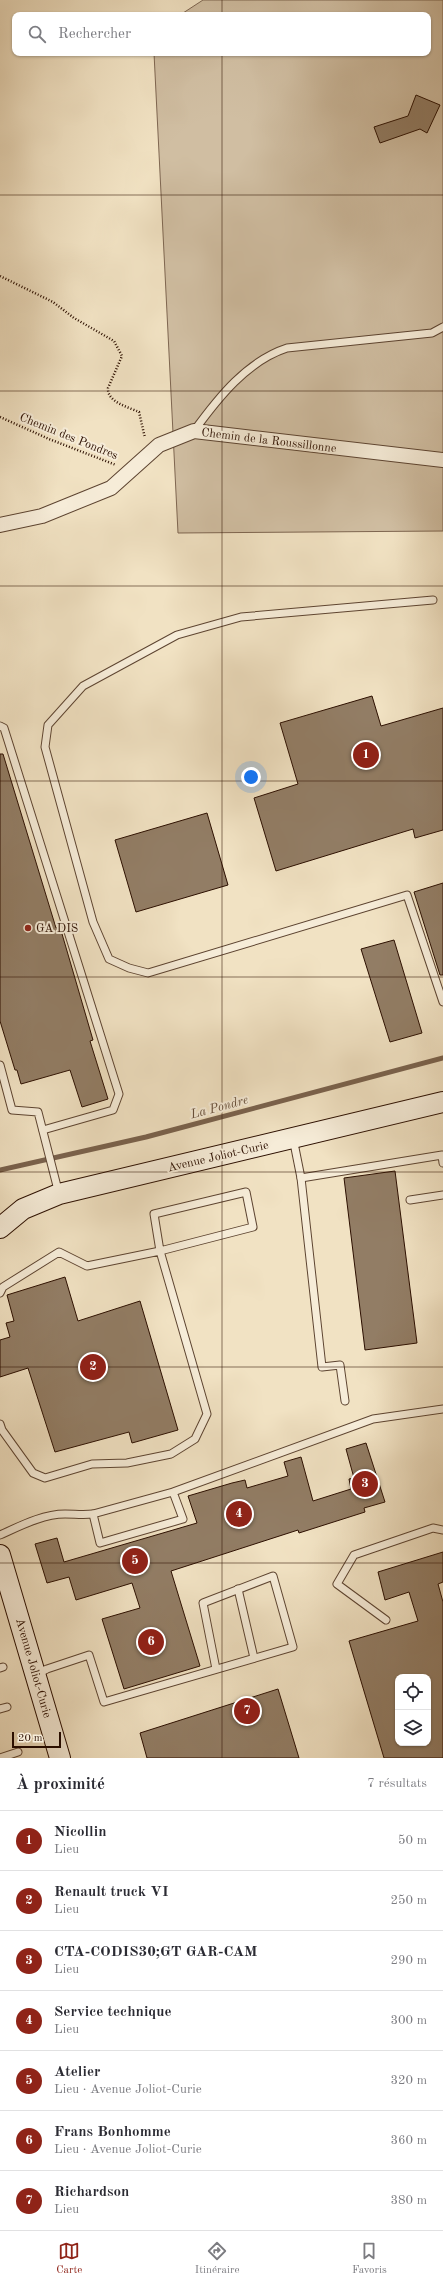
<!DOCTYPE html>
<html lang="fr">
<meta charset="utf-8">
<style>
:root{--surface:#fff;--page:#f7f7f7;--text:#2b2b33;--muted:#7c7c81;--line:#e1e1e2;--accent:#8f2418}
body{margin:0;font-family:"Old Standard TT",serif;background:var(--page);color:var(--text)}
.controls{position:absolute;right:12px;bottom:12px;display:grid;overflow:hidden;border-radius:8px;box-shadow:0 1px 3px #0004}
.controls button{width:36px;height:36px;display:grid;place-items:center;padding:0;border:0;border-bottom:1px solid var(--line);background:var(--surface);color:var(--text);font:20px sans-serif}
.scale{position:absolute;left:12px;bottom:10px;width:49px;box-sizing:border-box;padding-left:4px;border:2px solid #2c0f00;border-top:0;font-size:11px;line-height:14px;white-space:nowrap;color:#2c0f00;-webkit-text-stroke:3px #f6ecd8;paint-order:stroke}
.you{position:absolute;left:251px;top:777px;width:14px;height:14px;margin:-10px;border:3px solid #fff;border-radius:50%;background:#1a73e8;box-shadow:0 0 0 6px #1a73e833}
.badge{display:grid;place-items:center;width:26px;height:26px;border-radius:50%;background:var(--accent);color:#fff;font-size:13px;font-weight:700}
.pin{position:absolute;translate:-50% -50%;border:2px solid #fff;box-shadow:0 1px 4px #0006}
.list{margin:0;padding:0;list-style:none}
h2{display:flex;justify-content:space-between;align-items:center;height:52px;margin:0;padding:0 16px;font-size:17px}
h2 small{font-size:13px;font-weight:400;color:var(--muted)}
.list li{display:grid;grid-template-columns:26px 1fr auto;gap:12px;align-items:center;box-sizing:border-box;height:60px;padding:0 16px;border-top:1px solid var(--line)}
.list b{display:block;font-size:15px;white-space:nowrap}
.list p{margin:0;font-size:13px;white-space:nowrap;color:var(--muted)}
.list em{font-size:13px;font-style:normal;color:var(--muted)}
.icon{flex:none;width:22px;height:22px;fill:none;stroke:currentColor;stroke-width:2;stroke-linecap:round;stroke-linejoin:round}
.map{position:relative;flex:none;width:443px;height:1758px;overflow:hidden}
.search{position:absolute;background:var(--surface);box-shadow:0 1px 3px #0004;left:12px;right:12px;top:12px;height:44px;display:flex;align-items:center;gap:10px;box-sizing:border-box;padding:0 14px;border-radius:8px;color:var(--muted);font-size:15px}
.sheet{height:472px;background:var(--surface)}
nav{display:flex;justify-content:space-around;align-items:center;box-sizing:border-box;height:56px;border-top:1px solid var(--line);background:var(--surface);font-size:11px;color:var(--muted)}
nav a{display:grid;justify-items:center;gap:2px}
nav .on{color:var(--accent)}
.map>svg:first-child{display:block}
.green{fill:#d0bea2;stroke:#7e6651}
.lines{fill:none;stroke-linecap:round;stroke-linejoin:round}
.stream{stroke:#7a624d;stroke-width:5}
.building{fill:#927d65;stroke:#2c0f00;fill-rule:evenodd}
.lane-casing{stroke:#5d4431;stroke-width:9}
.street-casing{stroke:#5d4431;stroke-width:16}
.secondary-casing{stroke:#2c0f00;stroke-width:22}
.path{stroke:#2c0f00;stroke-width:2.5;stroke-dasharray:1 2;stroke-linecap:butt}
.lane{stroke:#f6ecd8;stroke-width:7}
.street{stroke:#f6ecd8;stroke-width:14}
.secondary{stroke:#f6ecd8;stroke-width:20}
.grid{fill:none;stroke:#2c0f00;stroke-width:1;stroke-opacity:0.55}
.poi-dot{fill:#8f2418;stroke:#f6ecd8;stroke-width:1.5}
.labels{text-anchor:middle;stroke-width:4;stroke-linejoin:round;paint-order:stroke}
.street-label{font-size:12px;fill:#2c0f00;stroke:#f6ecd8}
.poi-label{font-size:12px;fill:#2c0f00;stroke:#f6ecd8;text-anchor:start}
.water-label{font-size:13px;font-style:italic;fill:#664e3a;stroke:#f6ecd8}
</style>
<div class="map">
<svg width="443" height="1758" viewBox="0 0 443 1758">
<rect width="100%" height="100%" fill="#f1e2c3"/>
<filter id="stains"><feTurbulence type="fractalNoise" baseFrequency=".005" numOctaves="4"/><feColorMatrix values="0 0 0 0 .2 0 0 0 0 .09 0 0 0 0 .02 0 0 0 .5 -.17"/></filter>
<radialGradient id="worn" r=".72"><stop offset=".6" stop-color="#630" stop-opacity="0"/><stop offset="1" stop-color="#630" stop-opacity=".3"/></radialGradient>
<path class="green" d="M 203,0 L 443,0 L 443,531 L 178,533 L 154,53 L 428,53 L 428,15 L 180,15 Z"/>
<g class="lines">
<path class="stream" d="M 0,1170 L 146,1137 L 443,1058"/>
</g>
<g class="building">
<path d="M 416,95 L 440,105 L 427,133 L 420,129 L 380,143 L 374,127 L 408,116 Z"/>
<path d="M 372,696 L 381,726 L 443,708 L 443,830 L 415,838 L 413,829 L 276,871 L 254,798 L 298,784 L 280,723 Z"/>
<path d="M 0,754 L 3,754 L 56,928 L 60,927 L 93,1040 L 90,1041 L 108,1099 L 82,1107 L 70,1070 L 21,1084 L 17,1070 L 15,1070 L 0,1021 Z"/>
<path d="M 207,813 L 228,885 L 136,912 L 115,840 Z"/>
<path d="M 443,883 L 443,975 L 440,975 L 414,892 Z"/>
<path d="M 394,940 L 422,1033 L 390,1042 L 361,949 Z"/>
<path d="M 395,1171 L 417,1343 L 365,1350 L 344,1178 Z"/>
<path d="M 65,1277 L 78,1321 L 140,1301 L 178,1430 L 132,1443 L 129,1432 L 55,1452 L 28,1368 L 0,1377 L 0,1340 L 10,1337 L 6,1323 L 14,1321 L 7,1295 Z"/>
<path d="M 366,1443 L 385,1502 L 364,1508 L 365,1512 L 299,1533 L 298,1530 L 171,1571 L 200,1666 L 124,1689 L 102,1619 L 140,1608 L 132,1583 L 76,1600 L 69,1577 L 47,1583 L 35,1544 L 57,1538 L 64,1562 L 197,1523 L 188,1496 L 232,1483 L 245,1480 L 247,1488 L 288,1476 L 284,1462 L 301,1457 L 313,1501 L 351,1489 L 349,1479 L 354,1478 L 346,1449 Z"/>
<path d="M 443,1552 L 443,1582 L 438,1584 L 443,1602 L 443,1758 L 384,1758 L 349,1641 L 418,1621 L 409,1592 L 385,1600 L 378,1572 ZM 398,1677 L 428,1677 L 428,1743 L 398,1743 Z"/>
<path d="M 278,1689 L 299,1758 L 147,1758 L 140,1733 Z"/>
</g>
<g class="lines">
<g class="lane-casing">
<g id="lane">
<path d="M 194,431 C 218,398 247,361 287,348 L 432,333 L 443,327"/>
<path d="M 433,600 L 241,617 L 177,635 L 83,686 L 48,725 L 45,747 L 93,922 L 109,959 L 129,968 L 148,973 L 407,895 L 443,1002"/>
<path d="M 0,726 L 4,728 L 119,1094 L 113,1110 L 43,1130"/>
<path d="M 0,1065 L 12,1110 L 38,1112 L 59,1194"/>
<path d="M 293,1138 L 301,1178 L 322,1367 L 340,1365 L 345,1401"/>
<path d="M 301,1178 L 442,1155 L 443,1163"/>
<path d="M 246,1192 L 253,1227 L 160,1251 L 154,1214 Z"/>
<path d="M 410,1200 L 443,1195"/>
<path d="M 0,1293 L 3,1287 L 59,1252 L 87,1266 L 160,1251 L 207,1414 L 195,1439 L 171,1454 L 127,1463 L 92,1464 L 45,1478 L 33,1473 L 2,1430 L 0,1424"/>
<path d="M 173,1492 L 183,1519 L 100,1543 L 93,1514 L 173,1492 L 373,1419 L 443,1409"/>
<path d="M 0,1535 C 20,1526 43,1514 65,1514 C 75,1514 83,1515 93,1514"/>
<path d="M 238,1589 L 254,1658"/>
<path d="M 386,1620 L 337,1584 L 354,1555 L 433,1528 L 443,1530"/>
<path d="M 0,1668 L 3,1667"/>
<path d="M 37,1674 L 47,1669 L 89,1655 L 104,1702 L 293,1647 L 273,1576 L 203,1603 L 216,1669"/>
<path d="M 0,1709 L 7,1707"/>
<path d="M 0,1758 L 18,1752"/>
</g>
</g>
<g class="street-casing">
<path id="street" d="M 0,525 L 42,516 L 111,488 L 159,445 L 194,431 L 443,460"/>
</g>
<g class="secondary-casing">
<g id="secondary">
<path d="M 0,1228 L 23,1209 L 59,1194 L 443,1102"/>
<path d="M 0,1555 L 60,1758"/>
</g>
</g>
<g class="path">
<path d="M 0,276 L 53,302 L 74,318 L 114,341 L 122,356 L 108,388 C 107,402 128,407 139,412 L 145,438"/>
<path d="M 0,417 L 49,439 L 116,465"/>
</g>
<use href="#lane" class="lane"/>
<use href="#street" class="street"/>
<use href="#secondary" class="secondary"/>
</g>
<path class="grid" d="M 222,0 L 222,15M 222,53 L 222,1758M 0,195 L 443,195M 0,391 L 443,391M 0,586 L 443,586M 0,781 L 443,781M 0,977 L 443,977M 0,1172 L 443,1172M 0,1367 L 443,1367M 0,1563 L 443,1563"/>
<circle class="poi-dot" cx="28" cy="928" r="4"/>
<g class="labels">
<g class="street-label">
<text transform="translate(69 436) rotate(22)" y="4">Chemin des Pondres</text>
<text transform="translate(269 440) rotate(7)" y="4">Chemin de la Roussillonne</text>
<text transform="translate(218 1156) rotate(-13)" y="4">Avenue Joliot-Curie</text>
<text transform="translate(34 1668) rotate(74)" y="4">Avenue Joliot-Curie</text>
</g>
<g class="poi-label">
<text x="36" y="932">GA DIS</text>
</g>
<g class="water-label">
<text transform="translate(219 1106) rotate(-15)" y="5">La Pondre</text>
</g>
</g>
<rect width="100%" height="100%" filter="url(#stains)"/>
<rect width="100%" height="100%" fill="url(#worn)"/>
</svg>
<div class="controls">
<button><svg class="icon" aria-label="locate" viewBox="0 0 24 24"><circle cx="12" cy="12" r="6"/><path d="M12 2v4M12 18v4M2 12h4M18 12h4"/></svg></button>
<button><svg class="icon" aria-label="layers" viewBox="0 0 24 24"><path d="M12 4l9 5-9 5-9-5zM3 14l9 5 9-5"/></svg></button>
</div>
<div class="scale">20 m</div>
<div class="you"></div>
<div class="pin badge" style="left:366px;top:755px">1</div>
<div class="pin badge" style="left:93px;top:1367px">2</div>
<div class="pin badge" style="left:365px;top:1484px">3</div>
<div class="pin badge" style="left:239px;top:1514px">4</div>
<div class="pin badge" style="left:135px;top:1561px">5</div>
<div class="pin badge" style="left:151px;top:1642px">6</div>
<div class="pin badge" style="left:247px;top:1711px">7</div>
<div class="search"><svg class="icon" aria-label="search" viewBox="0 0 24 24"><circle cx="10" cy="10" r="6"/><path d="M15 15l6 6"/></svg>Rechercher</div>
</div>
<section class="sheet">
<h2>À proximité<small>7 résultats</small></h2>
<ul class="list">
<li><span class="badge">1</span><div><b>Nicollin</b><p>Lieu</p></div><em>50 m</em></li>
<li><span class="badge">2</span><div><b>Renault truck VI</b><p>Lieu</p></div><em>250 m</em></li>
<li><span class="badge">3</span><div><b>CTA-CODIS30;GT GAR-CAM</b><p>Lieu</p></div><em>290 m</em></li>
<li><span class="badge">4</span><div><b>Service technique</b><p>Lieu</p></div><em>300 m</em></li>
<li><span class="badge">5</span><div><b>Atelier</b><p>Lieu · Avenue Joliot-Curie</p></div><em>320 m</em></li>
<li><span class="badge">6</span><div><b>Frans Bonhomme</b><p>Lieu · Avenue Joliot-Curie</p></div><em>360 m</em></li>
<li><span class="badge">7</span><div><b>Richardson</b><p>Lieu</p></div><em>380 m</em></li>
</ul>
</section>
<nav>
<a class="on"><svg class="icon" aria-label="map" viewBox="0 0 24 24"><path d="M3 6l6-2 6 2 6-2v14l-6 2-6-2-6 2zM9 4v14M15 6v14"/></svg>Carte</a>
<a><svg class="icon" aria-label="directions" viewBox="0 0 24 24"><path d="M12 3l9 9-9 9-9-9zM9 14v-3h6M13 9l2 2-2 2"/></svg>Itinéraire</a>
<a><svg class="icon" aria-label="saved" viewBox="0 0 24 24"><path d="M7 4h10v16l-5-4-5 4z"/></svg>Favoris</a>
</nav>
